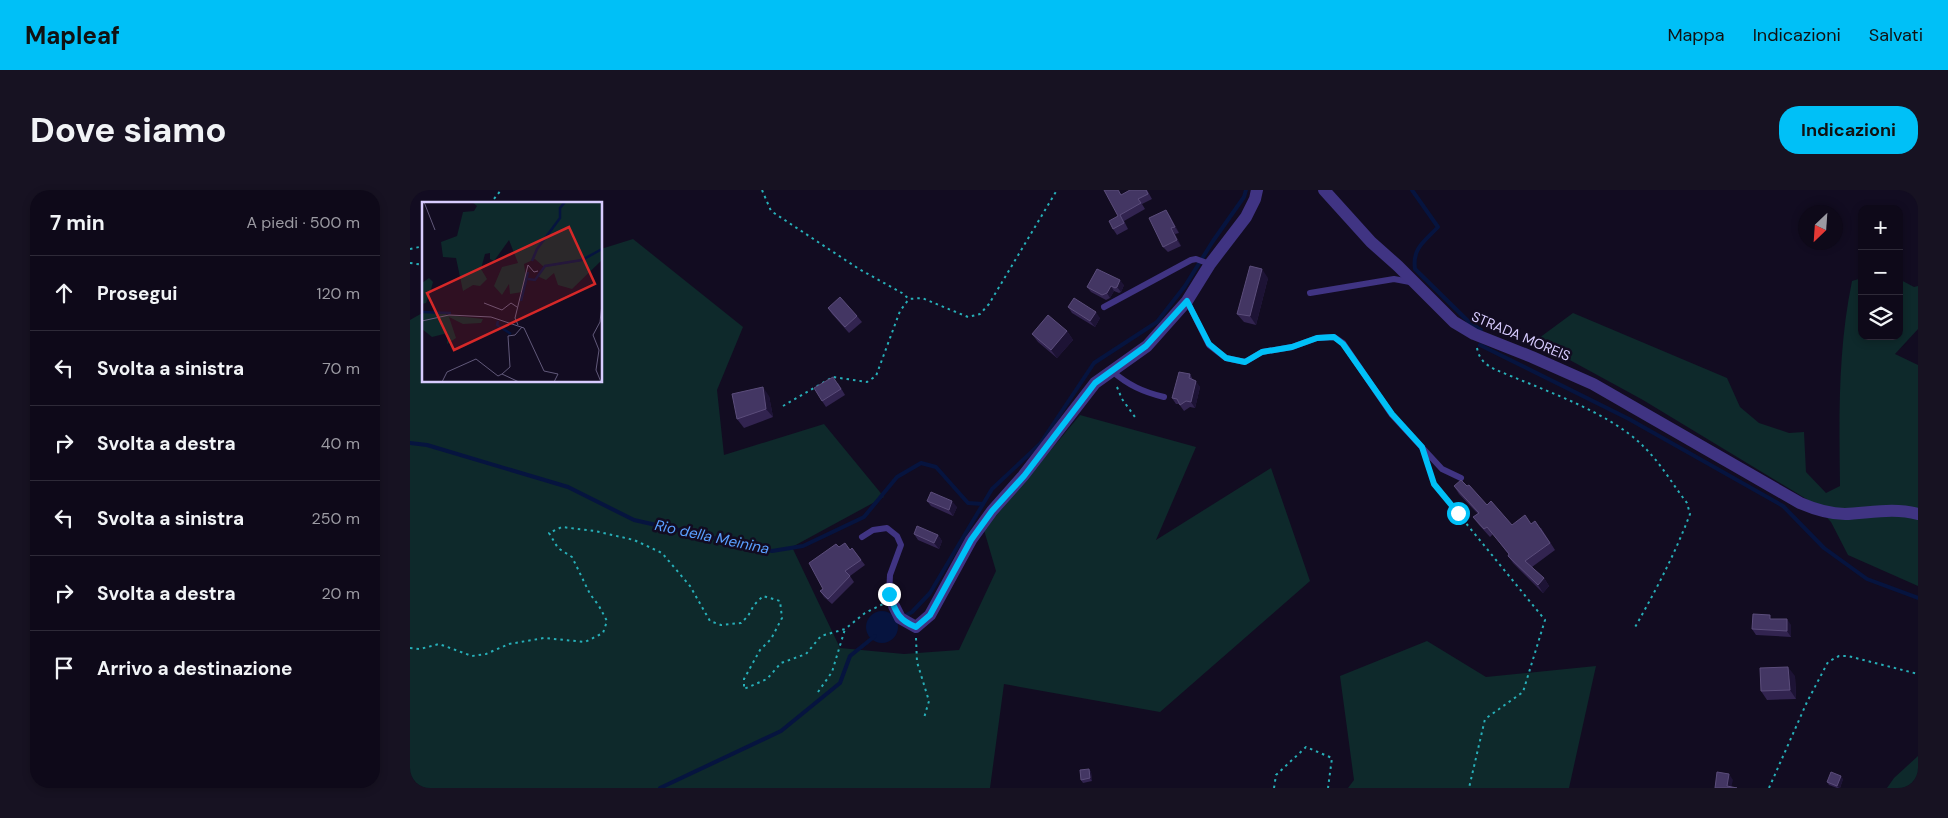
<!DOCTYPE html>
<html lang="it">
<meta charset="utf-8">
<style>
:root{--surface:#0e0919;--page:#171222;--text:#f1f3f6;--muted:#9b9aa2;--line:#2e2a38;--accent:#00c0f7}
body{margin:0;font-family:"DM Sans",sans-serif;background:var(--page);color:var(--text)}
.controls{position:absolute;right:15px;top:15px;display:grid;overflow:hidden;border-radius:10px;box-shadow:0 2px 8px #0003}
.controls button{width:45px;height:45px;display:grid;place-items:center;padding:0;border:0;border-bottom:1px solid var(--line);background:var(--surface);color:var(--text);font:25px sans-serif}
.compass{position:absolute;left:1388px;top:15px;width:45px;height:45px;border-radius:50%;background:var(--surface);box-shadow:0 2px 8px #0003;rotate:205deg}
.stop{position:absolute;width:15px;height:15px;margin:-11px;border:4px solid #00c0f7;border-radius:50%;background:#fff}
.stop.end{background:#00c0f7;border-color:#fff;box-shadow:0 1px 5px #0008}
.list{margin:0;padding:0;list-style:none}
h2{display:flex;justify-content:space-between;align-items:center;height:65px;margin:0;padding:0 20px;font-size:21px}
h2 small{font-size:16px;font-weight:400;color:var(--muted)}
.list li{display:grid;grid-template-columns:32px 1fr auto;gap:15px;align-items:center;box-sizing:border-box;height:75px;padding:0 20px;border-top:1px solid var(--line)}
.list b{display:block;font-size:19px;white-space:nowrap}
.list em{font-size:16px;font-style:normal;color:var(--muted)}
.icon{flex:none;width:28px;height:28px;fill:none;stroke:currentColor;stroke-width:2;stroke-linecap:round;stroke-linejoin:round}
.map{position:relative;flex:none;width:1508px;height:598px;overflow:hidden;border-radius:20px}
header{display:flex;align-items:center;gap:30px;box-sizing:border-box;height:70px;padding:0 25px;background:var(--accent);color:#111}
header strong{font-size:24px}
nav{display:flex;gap:28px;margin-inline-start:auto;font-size:18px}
.intro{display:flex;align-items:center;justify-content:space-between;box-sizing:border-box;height:120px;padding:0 30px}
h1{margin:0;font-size:35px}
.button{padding:12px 22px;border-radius:20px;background:var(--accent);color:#111;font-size:18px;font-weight:700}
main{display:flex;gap:30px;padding:0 30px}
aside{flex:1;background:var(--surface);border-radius:20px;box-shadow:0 2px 8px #0003}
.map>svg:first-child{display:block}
.green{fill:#0e292b}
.water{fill:#06143f}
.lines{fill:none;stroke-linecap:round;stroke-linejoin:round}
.stream{stroke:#06143f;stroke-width:4}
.path{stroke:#27afb8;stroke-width:2;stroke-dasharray:2.5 4;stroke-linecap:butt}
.lane{stroke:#403483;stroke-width:6}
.street{stroke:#403483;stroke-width:12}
.wall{fill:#322450}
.shaded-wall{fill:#1d1335}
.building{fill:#433663;stroke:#5b4d7b}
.route{stroke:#00c0f7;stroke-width:6}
.labels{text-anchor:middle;stroke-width:5;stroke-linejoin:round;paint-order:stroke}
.street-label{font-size:14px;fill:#d8ccff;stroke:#120c21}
.water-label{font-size:15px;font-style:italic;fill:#5a9fff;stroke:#120c21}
.inset-river{fill:none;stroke:#06143f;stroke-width:2.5}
.inset-road{fill:none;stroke:#61597a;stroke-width:1}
.view{fill:#d62828;fill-opacity:0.15;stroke:#d62828;stroke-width:2.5}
.inset-edge{fill:none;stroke:#d8ccff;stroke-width:2.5}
</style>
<header>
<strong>Mapleaf</strong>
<nav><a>Mappa</a><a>Indicazioni</a><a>Salvati</a></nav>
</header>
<div class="intro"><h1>Dove siamo</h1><a class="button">Indicazioni</a></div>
<main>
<aside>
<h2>7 min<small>A piedi · 500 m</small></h2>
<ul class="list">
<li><svg class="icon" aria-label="ahead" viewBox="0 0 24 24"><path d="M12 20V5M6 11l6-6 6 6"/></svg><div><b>Prosegui</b></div><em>120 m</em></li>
<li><svg class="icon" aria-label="left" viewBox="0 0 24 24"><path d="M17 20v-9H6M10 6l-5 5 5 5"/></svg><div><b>Svolta a sinistra</b></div><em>70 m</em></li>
<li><svg class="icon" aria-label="right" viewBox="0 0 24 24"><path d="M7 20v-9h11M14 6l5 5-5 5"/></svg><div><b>Svolta a destra</b></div><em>40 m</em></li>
<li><svg class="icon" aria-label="left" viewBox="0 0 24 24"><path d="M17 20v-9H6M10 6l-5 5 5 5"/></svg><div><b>Svolta a sinistra</b></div><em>250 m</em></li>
<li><svg class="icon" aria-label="right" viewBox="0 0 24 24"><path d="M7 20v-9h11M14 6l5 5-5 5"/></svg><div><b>Svolta a destra</b></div><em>20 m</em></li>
<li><svg class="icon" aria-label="arrive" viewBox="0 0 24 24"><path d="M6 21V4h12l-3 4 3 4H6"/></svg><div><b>Arrivo a destinazione</b></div></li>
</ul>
</aside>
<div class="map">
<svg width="1508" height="598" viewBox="0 0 1508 598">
<rect width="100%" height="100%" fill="#120c21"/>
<g class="green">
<path d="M 223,49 L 333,137 L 307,200 L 314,265 L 414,234 L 474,307 L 382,357 L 430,458 L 494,464 L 549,460 L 586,381 L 574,340 L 670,225 L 786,257 L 746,350 L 861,278 L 900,391 L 750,522 L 594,494 L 580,598 L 0,598 L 0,130 L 14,122 L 14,191 L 191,191 L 191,59 Z"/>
<path d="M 1452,88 L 1452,146 L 1489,146 L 1489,89 L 1504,97 L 1508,96 L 1508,139 L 1485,164 L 1508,175 L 1508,396 L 1438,365 L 1421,332 L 1403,313 L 1233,210 L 1125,151 L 1163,123 L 1317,188 L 1330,217 L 1349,233 L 1379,243 L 1394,242 L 1396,282 L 1416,303 L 1430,296 C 1429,227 1428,159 1442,91 Z"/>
<path d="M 1017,451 L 1076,487 L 1186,476 L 1159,598 L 938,598 L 944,590 L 930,486 Z"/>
<path d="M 1508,566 L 1508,598 L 1477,598 L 1484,588 Z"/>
</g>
<circle class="water" cx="472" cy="437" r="16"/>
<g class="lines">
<g class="stream">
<path d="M 1002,0 L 1028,37 C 1015,51 1002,58 1005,79 L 1059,132 L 1071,140"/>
<path d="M 1070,155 L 1219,229 L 1373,316 L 1414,358 L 1457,389 L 1508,408"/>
<path d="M 0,253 L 17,255 L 158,297 L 224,330 L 362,361 L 393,356 L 454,327 L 487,287 L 511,273 L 526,277 L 558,313 L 573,314"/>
<path d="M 493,427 L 502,422 L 520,403 L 582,299 L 630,254 L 684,173 L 747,132 L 775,96 L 803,51 L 834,7 L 836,0"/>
<path d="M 250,598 L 371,541 L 430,493 L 440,466 L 465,446"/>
</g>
<g class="path">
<path d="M 352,0 L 361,21 L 449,79 L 492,103 L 499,109 L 512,108 L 558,127 L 570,124 L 579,114 L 647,0"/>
<path d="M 80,14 L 91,0"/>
<path d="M 0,59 L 14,56"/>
<path d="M 0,73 L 14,75"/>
<path d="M 1067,158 C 1069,169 1075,174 1084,179 C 1130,199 1198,221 1233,256 C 1250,272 1263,295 1277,313 L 1280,324 C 1265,364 1245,402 1224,439"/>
<path d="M 707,197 L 712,209 L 725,227"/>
<path d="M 373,216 L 423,187 L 457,192 L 466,186 L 490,121 L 499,109"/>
<path d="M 1020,281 L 1024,294 L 1135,430 L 1113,502 L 1075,529 L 1059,598"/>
<path d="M 506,448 L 507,472 L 519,511 L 514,528"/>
<path d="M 0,458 L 10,459 L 29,454 L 62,466 L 76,464 L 99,454 L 134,448 L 175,452 L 193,443 L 197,431 L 189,416 L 180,404 L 162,367 L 148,358 L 139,343 L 152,337 L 185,341 L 224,350 L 252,363 L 280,396 L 300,431 L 311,435 L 331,433 L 338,426 L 344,415 L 353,406 L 370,411 L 372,428 L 361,449 L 350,460 L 334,489 L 334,499 L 357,489 L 371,473 L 396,464 L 411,446 L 435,439 L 455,423 L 473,414"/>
<path d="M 408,502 L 422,482 L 435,439"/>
<path d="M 864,598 L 866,585 L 896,557 L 922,568 L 918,598"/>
<path d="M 1359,598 L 1397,512 L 1418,472 L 1429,466 L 1438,466 L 1508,484"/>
</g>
<g class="lane">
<path d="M 900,103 L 984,89 L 1000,92"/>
<path d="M 777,111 L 799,155 L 816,168 L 835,172 L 852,162 L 882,157 L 907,148 L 924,147 L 933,153 L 982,225 L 1032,279 L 1051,288"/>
<path d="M 694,117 L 781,70 L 786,69 L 800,74"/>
<path d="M 702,181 C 718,195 733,202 754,207"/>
<path d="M 452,347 L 463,340 L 477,338 L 487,346 L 491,355 L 480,385 L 479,405 L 484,416"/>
</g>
<g class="street">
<path d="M 914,0 L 961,52 L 988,76 L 1044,132 L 1064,144 L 1122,167 L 1183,194 L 1390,313 C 1404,319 1419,324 1435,324 C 1459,323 1484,317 1508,324"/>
<path d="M 484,416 L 490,428 L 506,437 L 520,425 L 561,350 L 582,321 L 613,286 L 685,193 L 737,156 L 777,111 L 800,74 L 836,27 L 845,9 L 847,0"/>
</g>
</g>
<g class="wall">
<path d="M 709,0 L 711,5 L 720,0 L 737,0 L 742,9 L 732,14 L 735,19 L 714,31 L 718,39 L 707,45 L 703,39 L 708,26 Z"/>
<path d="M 756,20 L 760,26 L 769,43 L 765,44 L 771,56 L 758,62 L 753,57 Z"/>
<path d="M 858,88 L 846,135 L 834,132 L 827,124 Z"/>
<path d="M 714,95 L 711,102 L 709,103 L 704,101 L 700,108 L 696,110 L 681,102 L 677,97 Z"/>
<path d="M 658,117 L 690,128 L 685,137 L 662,123 Z"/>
<path d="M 418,118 L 447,126 L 452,132 L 439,143 L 422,124 Z"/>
<path d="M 657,141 L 663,150 L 647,168 L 628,152 L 622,144 Z"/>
<path d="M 780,184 L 783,190 L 790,197 L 785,218 L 780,217 L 774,221 L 769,214 L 766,214 L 762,208 Z"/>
<path d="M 428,193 L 435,205 L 416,217 L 412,211 Z"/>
<path d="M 359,206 L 363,227 L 334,238 L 327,229 Z"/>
<path d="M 1044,296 L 1077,315 L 1102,335 L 1121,334 L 1131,338 L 1145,360 L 1122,377 L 1134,388 L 1139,396 L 1133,403 L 1103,373 L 1098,366 L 1099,365 L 1083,344 L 1080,347 L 1069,335 L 1063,327 L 1068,324 L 1049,304 Z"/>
<path d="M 517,311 L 547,317 L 543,326 L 521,316 Z"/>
<path d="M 504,344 L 528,345 L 532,351 L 529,359 L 508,350 Z"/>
<path d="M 429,357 L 440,360 L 442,358 L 455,375 L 440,386 L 444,392 L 422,414 L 414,407 L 410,401 L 413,399 Z"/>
<path d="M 1363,429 L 1381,435 L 1381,447 L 1346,445 L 1342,439 Z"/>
<path d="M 1385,486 L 1386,509 L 1357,510 L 1351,501 Z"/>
<path d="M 679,579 L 681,582 L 682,591 L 673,593 L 671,590 Z"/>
<path d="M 1433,589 L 1430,598 L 1427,598 L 1419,595 L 1417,592 Z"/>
</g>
<g class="shaded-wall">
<path d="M 756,20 L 760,26 L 769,43 L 765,37 Z"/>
<path d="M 761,38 L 765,44 L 771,56 L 767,50 Z"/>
<path d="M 852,79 L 858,88 L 846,135 L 840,126 Z"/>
<path d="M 710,90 L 714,95 L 711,102 L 707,97 Z"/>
<path d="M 701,96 L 704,101 L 700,108 L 697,103 Z"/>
<path d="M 686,122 L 690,128 L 685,137 L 680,131 Z"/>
<path d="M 657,141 L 663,150 L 647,168 L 641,160 Z"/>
<path d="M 786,191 L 790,197 L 785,218 L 781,212 Z"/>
<path d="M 353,197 L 359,206 L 363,227 L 356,219 Z"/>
<path d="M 542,311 L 547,317 L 543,326 L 539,320 Z"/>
<path d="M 528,345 L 532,351 L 529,359 L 524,353 Z"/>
<path d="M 1134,388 L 1139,396 L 1133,403 L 1128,395 Z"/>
<path d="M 1377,429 L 1381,435 L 1381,447 L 1377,441 Z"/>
<path d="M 1378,477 L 1385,486 L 1386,509 L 1380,500 Z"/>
<path d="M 679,579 L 681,582 L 682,591 L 680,588 Z"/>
<path d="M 1319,584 L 1323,590 L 1321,598 L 1317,596 Z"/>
<path d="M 1431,586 L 1433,589 L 1430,598 L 1429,598 L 1427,596 Z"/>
</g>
<g class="building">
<path d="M 694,0 L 708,0 L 711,5 L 720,0 L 736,0 L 738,4 L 728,9 L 731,13 L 710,25 L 714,33 L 703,39 L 699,31 L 708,26 Z"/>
<path d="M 756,20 L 765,37 L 761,38 L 767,50 L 753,57 L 739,28 Z"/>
<path d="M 840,76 L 852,79 L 840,126 L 827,124 Z"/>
<path d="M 687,79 L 710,90 L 707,97 L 705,98 L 701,96 L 697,103 L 692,105 L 677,97 Z"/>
<path d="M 430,107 L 447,126 L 435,137 L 418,118 Z"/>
<path d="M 664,108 L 686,122 L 680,131 L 658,117 Z"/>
<path d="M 638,125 L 657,141 L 641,160 L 622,144 Z"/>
<path d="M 769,182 L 780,184 L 779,188 L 786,191 L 781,212 L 776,211 L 770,215 L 767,209 L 762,208 Z"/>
<path d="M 423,187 L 431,199 L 412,211 L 404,198 Z"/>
<path d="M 353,197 L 356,219 L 327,229 L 322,204 Z"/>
<path d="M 1051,290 L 1057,296 L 1059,295 L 1077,315 L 1081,311 L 1102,335 L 1115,325 L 1121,334 L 1125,331 L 1140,353 L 1115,371 L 1134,388 L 1128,395 L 1098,366 L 1099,364 L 1077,337 L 1074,339 L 1063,327 L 1069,323 L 1044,296 Z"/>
<path d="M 521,302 L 542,311 L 539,320 L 517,311 Z"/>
<path d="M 507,336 L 528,345 L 524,353 L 504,344 Z"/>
<path d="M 435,353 L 440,360 L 442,358 L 451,370 L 435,381 L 440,386 L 418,409 L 410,401 L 413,399 L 399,373 L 426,354 L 429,357 Z"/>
<path d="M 1343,424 L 1360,425 L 1360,429 L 1377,429 L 1377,441 L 1342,439 Z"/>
<path d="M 1378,477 L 1380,500 L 1351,501 L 1350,478 Z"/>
<path d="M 679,579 L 680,588 L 671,590 L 670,580 Z"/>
<path d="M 1307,582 L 1319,584 L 1317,596 L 1327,598 L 1305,598 Z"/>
<path d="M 1421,582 L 1431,586 L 1427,596 L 1417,592 Z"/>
</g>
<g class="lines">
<path class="route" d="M 479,404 C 486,422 488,430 506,437 L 520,425 L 561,350 L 582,321 L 614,286 L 685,193 L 736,156 L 777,111 L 799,154 L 816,168 L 835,172 L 852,162 L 882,157 L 907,148 L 924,147 L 933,154 L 982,224 L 1012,257 L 1024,294 L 1048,323"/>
</g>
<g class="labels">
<g class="street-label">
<text transform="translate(1111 146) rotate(23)" y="5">STRADA MOREIS</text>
</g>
<g class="water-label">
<text transform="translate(302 347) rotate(12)" y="5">Rio della Meinina</text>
</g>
</g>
<g transform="translate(12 12)">
<rect width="180" height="180" fill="#120c21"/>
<path d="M 50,0 L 180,0 L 180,58 L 150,87 L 136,83 L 132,71 L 124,78 L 115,74 L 122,65 L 113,57 L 102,62 L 104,75 L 100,90 L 88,92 L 87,82 L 80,93 L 72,84 L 80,65 L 96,61 L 87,38 L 72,59 L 68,57 L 68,51 L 63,52 L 59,67 L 65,77 L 58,84 L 51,83 L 41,89 L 34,56 L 21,55 L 19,40 L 35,34 L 41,10 L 52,9 L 55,4 ZM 7,76 L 11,80 L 8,91 L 4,101 L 0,102 L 0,81 ZM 22,110 L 25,113 L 61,117 L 59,121 L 41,122 L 27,115 L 34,136 L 25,142 L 26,131 L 10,135 L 0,127 L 0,111 Z" fill="#0e292b"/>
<path class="inset-river" d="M 110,59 L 115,47 L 138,16 L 138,6 L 143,0M 106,77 L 113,78 L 123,64 L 160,58 L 180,47M 99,99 L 106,70M 0,110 L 29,111M 76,119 L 75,123 L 89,132"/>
<path class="inset-road" d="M 2,0 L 13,28M 62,101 L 80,108 L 89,101 L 95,105M 0,119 L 27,113 L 69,115 L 102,126 L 122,169 L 136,172 L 132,180M 96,123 L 93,116 L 106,63 L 112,70 L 116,69M 80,172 L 88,165 L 86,134 L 93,133 L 100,125M 20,180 L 25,170 L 54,157 L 76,174 L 80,172 L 97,180M 179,180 L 174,168 L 177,148 L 171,133 L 178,120 L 180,102"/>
<path class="view" d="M 147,25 L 173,82 L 32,148 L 5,91 Z"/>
<rect width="180" height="180" class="inset-edge"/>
</g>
</svg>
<div class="controls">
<button>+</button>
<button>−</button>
<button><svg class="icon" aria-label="layers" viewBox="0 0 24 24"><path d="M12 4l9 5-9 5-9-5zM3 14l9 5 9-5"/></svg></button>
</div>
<svg class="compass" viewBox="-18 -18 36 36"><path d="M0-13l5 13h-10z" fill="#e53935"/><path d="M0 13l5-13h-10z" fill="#9b9aa2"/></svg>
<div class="stop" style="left:1048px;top:323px"></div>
<div class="stop end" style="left:479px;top:404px"></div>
</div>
</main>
